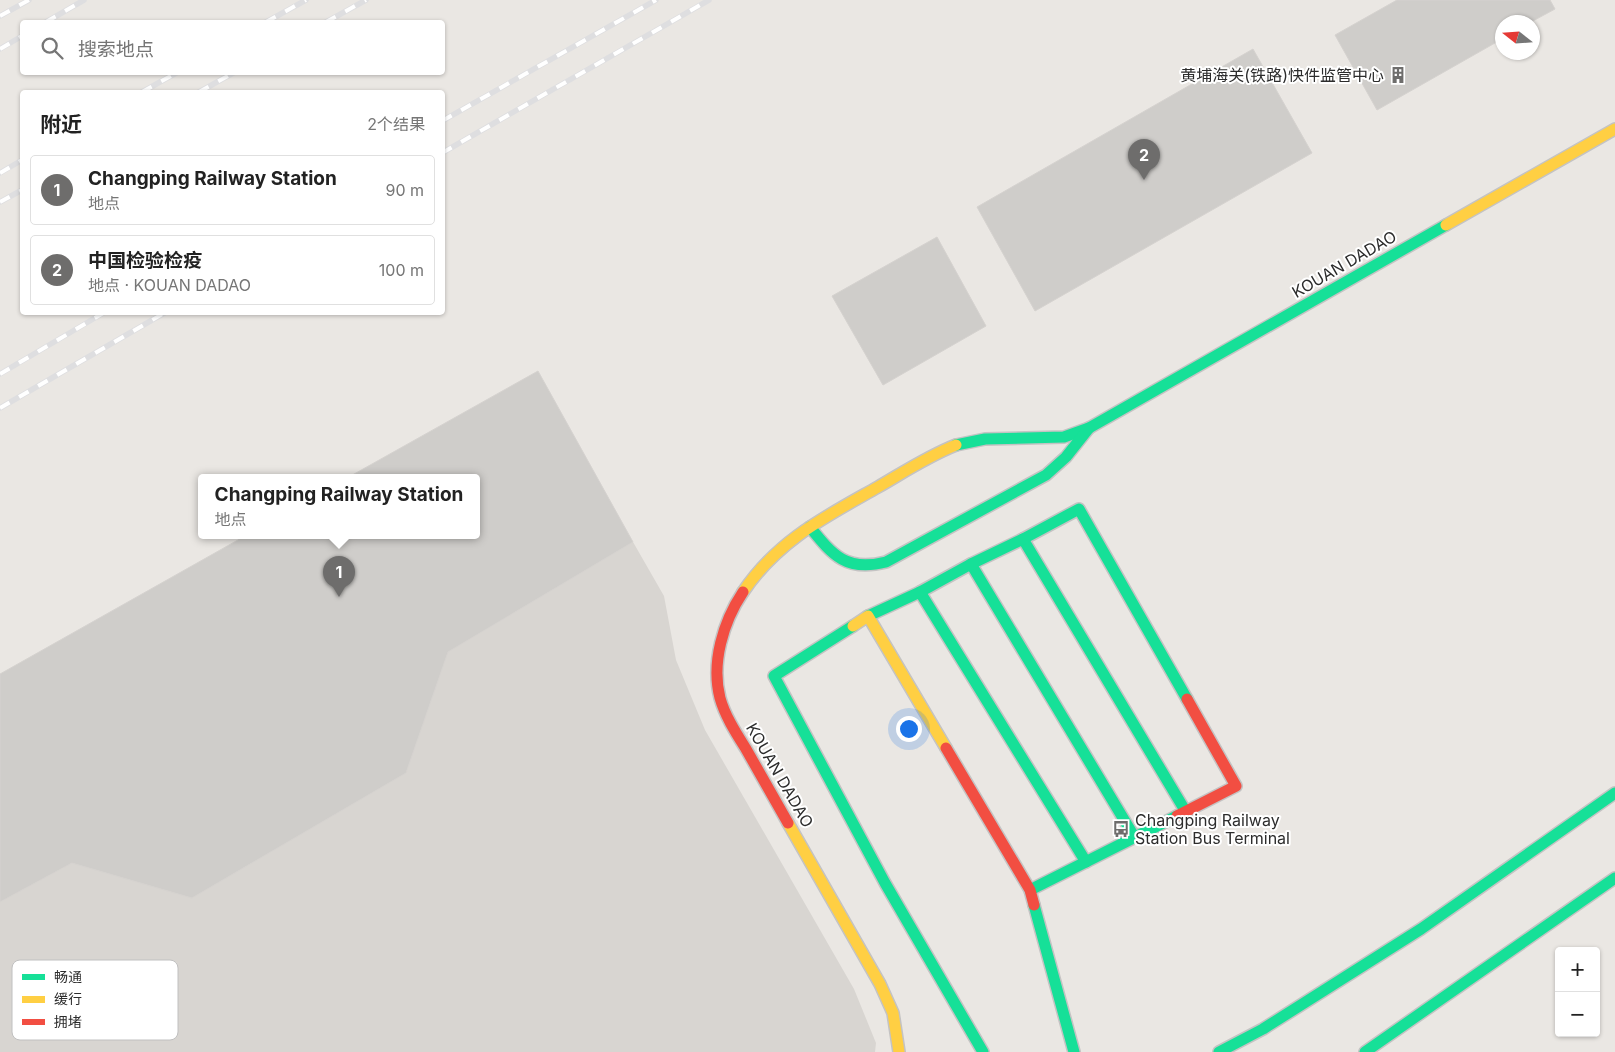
<!DOCTYPE html>
<html lang="zh">
<meta charset="utf-8">
<style>
:root{--surface:#fff;--page:#f2f2f2;--text:#222;--muted:#767676;--line:#e0e0e0;--accent:#6e6d6c}
body{margin:0;font-family:Inter,"Noto Sans SC",sans-serif;background:var(--page);color:var(--text)}
.controls{position:absolute;right:15px;bottom:15px;display:grid;overflow:hidden;border-radius:5px;box-shadow:0 1px 4px #0004}
.controls button{width:45px;height:45px;display:grid;place-items:center;padding:0;border:0;border-bottom:1px solid var(--line);background:var(--surface);color:var(--text);font:25px sans-serif}
.compass{position:absolute;left:1495px;top:15px;width:45px;height:45px;border-radius:50%;background:var(--surface);box-shadow:0 1px 4px #0004;rotate:287deg}
.you{position:absolute;left:908px;top:728px;width:18px;height:18px;margin:-12px;border:4px solid #fff;border-radius:50%;background:#1a73e8;box-shadow:0 0 0 8px #1a73e833}
.badge{display:grid;place-items:center;width:32px;height:32px;border-radius:50%;background:var(--accent);color:#fff;font-size:16px;font-weight:700}
.pin{position:absolute;translate:-50% -41px;filter:drop-shadow(0 1px 2px #0008)}
.pin::after{content:'';position:absolute;top:26px;width:18px;height:15px;background:inherit;clip-path:polygon(0 0,100% 0,50% 100%)}
.popup{position:absolute;left:198px;top:474px;width:282px;height:65px;box-sizing:border-box;display:grid;place-content:center;border-radius:5px;background:var(--surface);filter:drop-shadow(0 1px 4px #0005);font-size:16px;white-space:nowrap;color:var(--muted)}
.popup b{font-size:19px;color:var(--text)}
.popup::after{content:'';position:absolute;left:50%;top:100%;margin-left:-10px;border:10px solid transparent;border-top-color:var(--surface)}
.list{margin:0;padding:0;list-style:none}
h2{display:flex;justify-content:space-between;align-items:center;height:65px;margin:0;padding:0 20px;font-size:21px}
h2 small{font-size:16px;font-weight:400;color:var(--muted)}
.list li{display:grid;grid-template-columns:32px 1fr auto;gap:15px;align-items:center;box-sizing:border-box;height:70px;margin:0 10px 10px;padding:0 10px;border:1px solid var(--line);border-radius:5px}
.list b{display:block;font-size:19px;white-space:nowrap}
.list p{margin:0;font-size:16px;white-space:nowrap;color:var(--muted)}
.list em{font-size:16px;font-style:normal;color:var(--muted)}
.icon{flex:none;width:28px;height:28px;fill:none;stroke:currentColor;stroke-width:2;stroke-linecap:round;stroke-linejoin:round}
.map{position:relative;flex:none;width:1615px;height:1052px;overflow:hidden}
.search{position:absolute;background:var(--surface);box-shadow:0 1px 4px #0004;left:20px;top:20px;width:425px;height:55px;display:flex;align-items:center;gap:12px;box-sizing:border-box;padding:0 18px;border-radius:5px;color:var(--muted);font-size:19px}
.panel{position:absolute;background:var(--surface);box-shadow:0 1px 4px #0004;left:20px;top:90px;width:425px;height:225px;border-radius:5px}
.map>svg:first-child{display:block}
.plaza{fill:#d8d5d1}
.building{fill:#cfcdca;stroke:#d5d2cf}
.lines{fill:none;stroke-linecap:round;stroke-linejoin:round}
.fast-casing{stroke:#c4c3c3;stroke-width:14}
.slow-casing{stroke:#c4c3c3;stroke-width:14}
.jam-casing{stroke:#c4c3c3;stroke-width:14}
.fast{stroke:#16e098;stroke-width:11}
.slow{stroke:#ffcf43;stroke-width:11}
.jam{stroke:#f24e42;stroke-width:11}
.rail-casing{stroke:#dedee0;stroke-width:5.5}
.rail{stroke:#fff;stroke-width:4;stroke-dasharray:11;stroke-linecap:butt}
.labels{text-anchor:middle;stroke-width:4;stroke-linejoin:round;paint-order:stroke}
.poi-label{font-size:16px;fill:#2c2c2c;stroke:#fff;text-anchor:end}
.street-label{font-size:16px;fill:#2c2c2c;stroke:#fff}
.key{fill:#fff;stroke:#c0c0c0;stroke-width:1}
.key-label{font-size:14px;fill:#2c2c2c}
</style>
<div class="map">
<svg width="1615" height="1052" viewBox="0 0 1615 1052">
<rect width="100%" height="100%" fill="#eae7e3"/>
<path class="plaza" d="M 633,542 L 664,596 L 676,660 L 705,730 L 854,989 L 876,1043 L 875,1052 L 0,1052 L 0,902 L 72,863 L 192,898 L 406,773 L 448,652 Z"/>
<g class="building">
<path d="M 1397,0 L 1550,0 L 1555,9 L 1531,22 L 1502,22 L 1502,39 L 1377,110 L 1335,35 Z"/>
<path d="M 1253,49 L 1312,153 L 1035,311 L 977,207 Z"/>
<path d="M 937,237 L 986,326 L 883,385 L 832,296 Z"/>
<path d="M 538,371 L 633,542 L 448,652 L 406,773 L 192,898 L 72,863 L 0,902 L 0,674 L 245,536 L 476,536 L 476,478 L 347,478 Z"/>
</g>
<g class="lines">
<g class="fast-casing">
<g id="fast">
<path d="M 956,445 L 985,439 L 1064,437 L 1089,428 L 1446,225"/>
<path d="M 810,527 C 833,556 847,572 886,562 L 1046,475 L 1066,457 L 1089,428"/>
<path d="M 1023,539 L 1186,812"/>
<path d="M 971,564 L 1135,838"/>
<path d="M 920,592 L 1086,862"/>
<path d="M 868,616 L 920,592 L 971,564 L 1023,539 L 1079,509 L 1187,699"/>
<path d="M 853,626 L 774,676 L 885,883 L 983,1052"/>
<path d="M 1030,890 L 1177,816"/>
<path d="M 1034,905 L 1074,1052"/>
<path d="M 1219,1052 L 1263,1029 L 1421,929 L 1615,793"/>
<path d="M 1365,1052 L 1615,878"/>
</g>
</g>
<g class="slow-casing">
<g id="slow">
<path d="M 1446,225 L 1615,129"/>
<path d="M 743,592 C 778,540 825,517 878,487 C 904,472 928,456 956,445"/>
<path d="M 853,626 L 868,616 L 946,748"/>
<path d="M 788,823 L 880,984 L 893,1013 L 899,1052"/>
</g>
</g>
<g class="jam-casing">
<g id="jam">
<path d="M 743,592 C 723,622 711,663 720,698 C 725,716 736,733 746,749 C 760,774 774,798 788,823"/>
<path d="M 946,748 L 1030,890 L 1034,905"/>
<path d="M 1177,816 L 1236,786 L 1187,699"/>
</g>
</g>
<use href="#fast" class="fast"/>
<use href="#slow" class="slow"/>
<use href="#jam" class="jam"/>
<g class="rail-casing">
<g id="rail">
<path d="M 0,16 L 29,0"/>
<path d="M 46,22 L 84,0"/>
<path d="M 266,22 L 306,0"/>
<path d="M 326,22 L 366,0"/>
<path d="M 0,49 L 22,36"/>
<path d="M 142,92 L 178,72"/>
<path d="M 199,92 L 235,72"/>
<path d="M 442,121 L 656,0"/>
<path d="M 442,153 L 709,0"/>
<path d="M 0,173 L 22,160"/>
<path d="M 0,202 L 22,190"/>
<path d="M 0,374 L 105,312"/>
<path d="M 0,408 L 166,312"/>
</g>
</g>
<use href="#rail" class="rail"/>
</g>
<defs>
<g id="building-bare" transform="scale(1.35)"><path d="M-4-6H4V6H1V3H-1V6H-4ZM-2.5-4.3h1.7v1.8h-1.7ZM.8-4.3h1.7v1.8H.8ZM-2.5-1h1.7V.8h-1.7ZM.8-1h1.7V.8H.8Z" fill="#6e6d6c" stroke="#fff" stroke-width="2.5" paint-order="stroke"/></g>
<g id="bus-bare" transform="scale(1.35)"><path d="M-5-6H5V4H4V6H2V4H-2V6H-4V4H-5ZM-3.5-4V0h7V-4ZM-3.5 1.2v1.5H-2V1.2ZM2 1.2v1.5H3.5V1.2Z" fill="#6e6d6c" stroke="#fff" stroke-width="2.5" paint-order="stroke"/></g>
</defs>
<g fill-rule="evenodd">
<use href="#building-bare" x="1398" y="75"/>
<use href="#bus-bare" x="1121" y="829"/>
</g>
<g class="labels">
<g class="poi-label">
<text x="1384" y="81">黄埔海关(铁路)快件监管中心</text>
<text x="1135" y="826" text-anchor="start">Changping Railway<tspan x="1135" dy="18">Station Bus Terminal</tspan></text>
</g>
<g class="street-label">
<text transform="translate(1344 264) rotate(-30)" y="6">KOUAN DADAO</text>
<text transform="translate(780 775) rotate(60)" y="6">KOUAN DADAO</text>
</g>
</g>
<rect x="12" y="960" width="166" height="80" rx="8" class="key"/>
<rect x="22" y="974" width="23" height="6" fill="#16e098"/>
<rect x="22" y="996" width="23" height="7" fill="#ffcf43"/>
<rect x="22" y="1019" width="23" height="6" fill="#f24e42"/>
<g class="key-label">
<text x="54" y="982">畅通</text>
<text x="54" y="1004">缓行</text>
<text x="54" y="1027">拥堵</text>
</g>
</svg>
<div class="controls">
<button>+</button>
<button>−</button>
</div>
<svg class="compass" viewBox="-18 -18 36 36"><path d="M0-13l5 13h-10z" fill="#e53935"/><path d="M0 13l5-13h-10z" fill="#767676"/></svg>
<div class="you"></div>
<div class="pin badge" style="left:339px;top:597px">1</div>
<div class="popup"><b>Changping Railway Station</b>地点</div>
<div class="pin badge" style="left:1144px;top:180px">2</div>
<div class="search"><svg class="icon" aria-label="search" viewBox="0 0 24 24"><circle cx="10" cy="10" r="6"/><path d="M15 15l6 6"/></svg>搜索地点</div>
<section class="panel">
<h2>附近<small>2个结果</small></h2>
<ul class="list">
<li><span class="badge">1</span><div><b>Changping Railway Station</b><p>地点</p></div><em>90 m</em></li>
<li><span class="badge">2</span><div><b>中国检验检疫</b><p>地点 · KOUAN DADAO</p></div><em>100 m</em></li>
</ul>
</section>
</div>
